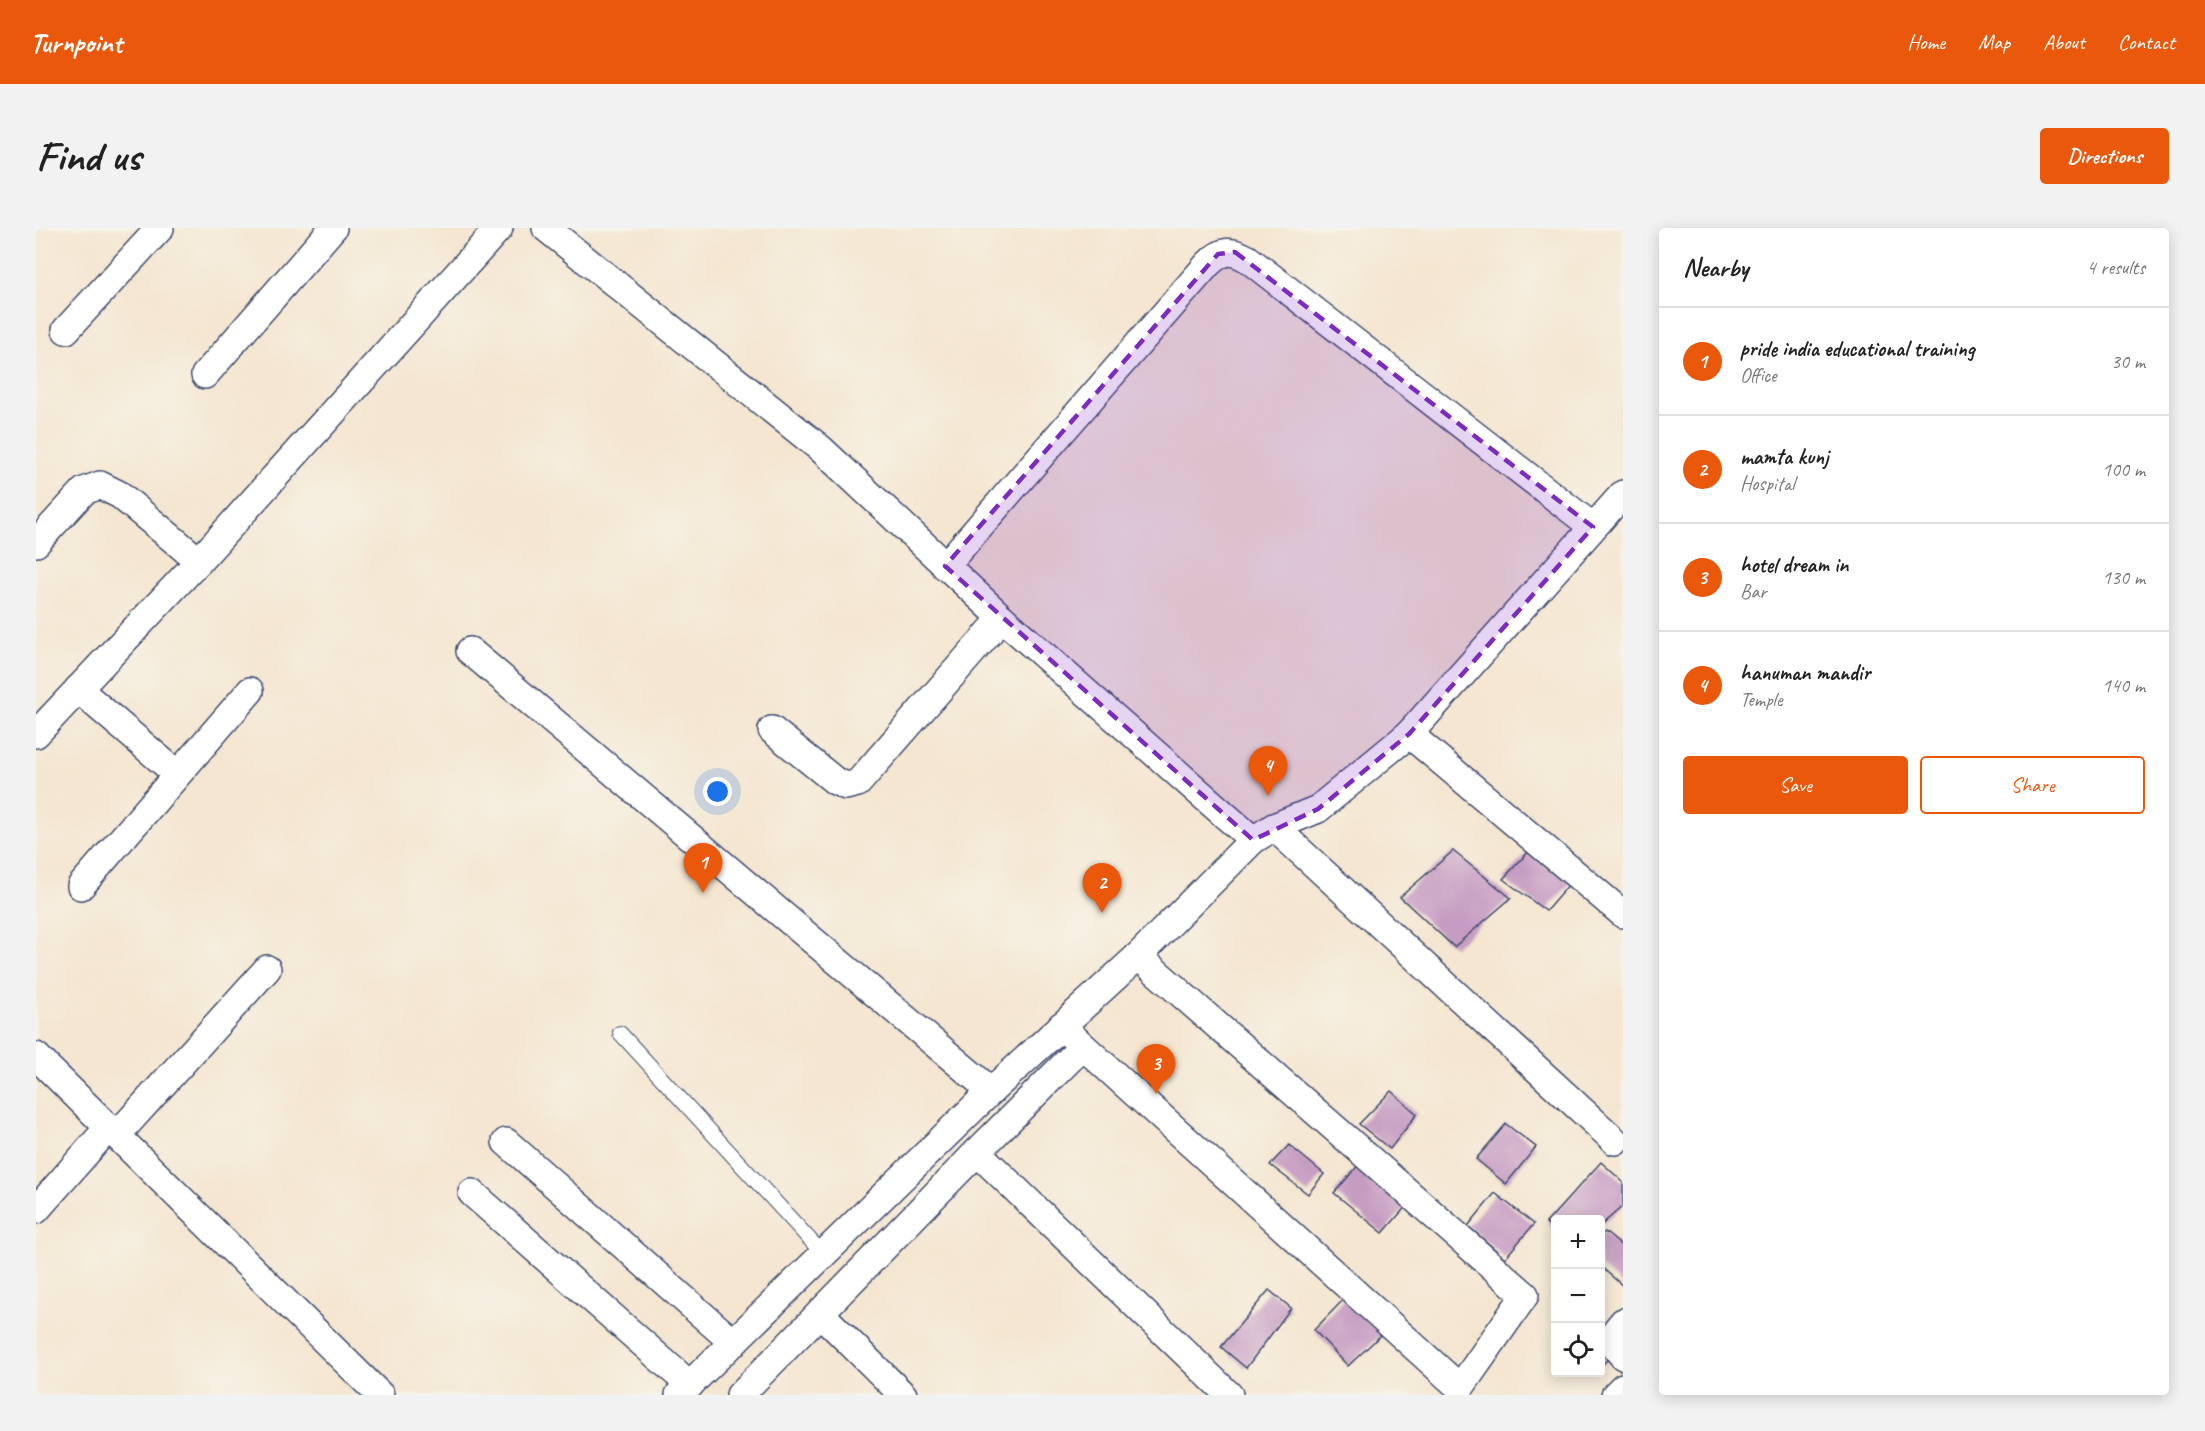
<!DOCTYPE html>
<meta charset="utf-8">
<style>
:root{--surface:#fff;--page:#f2f2f2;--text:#222;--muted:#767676;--line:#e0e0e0;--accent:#ea580c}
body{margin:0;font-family:Caveat,sans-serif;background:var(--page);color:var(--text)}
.controls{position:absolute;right:18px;bottom:18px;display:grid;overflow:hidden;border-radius:6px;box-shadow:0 3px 15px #0003}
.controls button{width:54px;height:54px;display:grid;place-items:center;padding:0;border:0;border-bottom:2px solid var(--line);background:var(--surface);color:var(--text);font:30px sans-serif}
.you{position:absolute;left:682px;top:564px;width:21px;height:21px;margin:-15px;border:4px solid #fff;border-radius:50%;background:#1a73e8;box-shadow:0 0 0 9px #1a73e833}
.badge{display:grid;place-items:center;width:39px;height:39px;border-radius:50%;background:var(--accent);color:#fff;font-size:20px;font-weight:700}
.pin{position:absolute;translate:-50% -50px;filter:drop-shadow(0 2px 3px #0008)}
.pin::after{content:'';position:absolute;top:32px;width:21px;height:18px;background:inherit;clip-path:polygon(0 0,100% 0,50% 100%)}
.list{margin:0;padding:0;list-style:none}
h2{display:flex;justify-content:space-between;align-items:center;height:78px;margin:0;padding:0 24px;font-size:26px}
h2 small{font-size:20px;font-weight:400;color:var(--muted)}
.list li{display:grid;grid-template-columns:39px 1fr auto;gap:18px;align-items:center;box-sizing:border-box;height:108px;padding:0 24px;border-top:2px solid var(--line)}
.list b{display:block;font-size:22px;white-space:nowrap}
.list p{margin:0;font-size:20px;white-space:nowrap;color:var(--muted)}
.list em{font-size:20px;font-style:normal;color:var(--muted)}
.actions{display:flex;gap:12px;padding:18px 24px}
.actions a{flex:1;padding:14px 0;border:2px solid var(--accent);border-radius:6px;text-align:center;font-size:21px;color:var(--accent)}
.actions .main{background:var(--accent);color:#fff}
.icon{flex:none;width:33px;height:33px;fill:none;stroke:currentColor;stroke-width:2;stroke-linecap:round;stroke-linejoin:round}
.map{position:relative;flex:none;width:1587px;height:1167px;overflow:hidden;border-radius:6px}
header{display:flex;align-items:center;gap:36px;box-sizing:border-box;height:84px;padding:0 30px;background:var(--accent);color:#fff}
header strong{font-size:28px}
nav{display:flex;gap:33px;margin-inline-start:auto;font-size:21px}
.intro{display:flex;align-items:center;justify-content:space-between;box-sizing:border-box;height:144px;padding:0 36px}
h1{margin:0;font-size:42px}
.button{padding:15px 27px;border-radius:6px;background:var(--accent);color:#fff;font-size:21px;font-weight:700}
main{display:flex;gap:36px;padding:0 36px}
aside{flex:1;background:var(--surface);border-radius:6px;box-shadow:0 3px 15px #0003}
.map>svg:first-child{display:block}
.building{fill:#c69cc2}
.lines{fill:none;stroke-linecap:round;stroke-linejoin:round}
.service-casing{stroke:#3c4a6f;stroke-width:16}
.minor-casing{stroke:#3c4a6f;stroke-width:30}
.service{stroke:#fff;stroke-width:14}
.minor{stroke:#fff;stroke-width:27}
.marked{fill:#7b2cbf;fill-opacity:0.2;stroke:#7b2cbf;stroke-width:4.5;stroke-dasharray:12 8;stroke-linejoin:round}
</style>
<header>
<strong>Turnpoint</strong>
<nav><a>Home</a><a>Map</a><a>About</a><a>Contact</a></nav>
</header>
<div class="intro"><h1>Find us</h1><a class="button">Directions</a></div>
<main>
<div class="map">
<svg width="1587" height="1167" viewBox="0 0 1587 1167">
<rect width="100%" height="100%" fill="#f7f3e8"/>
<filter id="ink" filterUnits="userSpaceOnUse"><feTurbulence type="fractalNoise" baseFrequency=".0167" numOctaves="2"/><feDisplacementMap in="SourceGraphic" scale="12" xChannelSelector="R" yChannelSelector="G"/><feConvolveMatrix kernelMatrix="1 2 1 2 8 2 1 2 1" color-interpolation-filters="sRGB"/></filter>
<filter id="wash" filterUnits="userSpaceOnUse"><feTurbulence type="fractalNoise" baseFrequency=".008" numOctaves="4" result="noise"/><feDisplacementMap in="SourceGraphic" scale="24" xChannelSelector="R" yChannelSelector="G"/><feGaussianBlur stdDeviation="1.35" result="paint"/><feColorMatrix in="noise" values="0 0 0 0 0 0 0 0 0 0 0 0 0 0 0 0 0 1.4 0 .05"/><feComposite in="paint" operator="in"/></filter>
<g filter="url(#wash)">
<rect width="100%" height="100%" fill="#f4e6d0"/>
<g id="blocks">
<g class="building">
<path d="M 1496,620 L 1541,647 L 1510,683 L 1467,651 Z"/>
<path d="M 1417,623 L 1475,670 L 1418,719 L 1364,669 Z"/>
<path d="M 1355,863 L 1381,886 L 1354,921 L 1323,896 Z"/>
<path d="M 1470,896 L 1500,919 L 1470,956 L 1440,931 Z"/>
<path d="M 1253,917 L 1288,946 L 1272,966 L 1234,937 Z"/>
<path d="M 1326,933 L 1373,975 L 1347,1005 L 1298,965 Z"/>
<path d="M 1565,934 L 1587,954 L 1587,978 L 1564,998 L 1564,992 L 1520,992 L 1520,1004 L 1510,995 Z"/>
<path d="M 1459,965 L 1498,996 L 1469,1030 L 1432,998 Z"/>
<path d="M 1569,1004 L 1587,1019 L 1587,1058 L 1564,1038 L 1564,1008 Z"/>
<path d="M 1233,1062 L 1255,1080 L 1210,1140 L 1185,1119 Z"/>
<path d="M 1308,1071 L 1346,1106 L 1312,1138 L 1278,1102 Z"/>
<path d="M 1564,1113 L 1577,1126 L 1564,1139 Z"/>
</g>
</g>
</g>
<g filter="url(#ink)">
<use href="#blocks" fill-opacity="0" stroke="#3c4a6f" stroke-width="1.5"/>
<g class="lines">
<g class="service-casing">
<path id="service" d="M 584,805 L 788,1027"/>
</g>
<g class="minor-casing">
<g id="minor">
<path d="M 510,0 L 785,221 L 966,390 L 1217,612"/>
<path d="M 30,102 L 124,0"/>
<path d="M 169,147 L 297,0"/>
<path d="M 0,315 L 48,263 L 64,257 L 84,267 L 163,333"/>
<path d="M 909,338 L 1172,36 C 1186,22 1195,21 1212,31 L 1557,299"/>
<path d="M 434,423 L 955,863"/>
<path d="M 42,461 L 141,546"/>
<path d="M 736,502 L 799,553 L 810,558 L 822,555 L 966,390"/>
<path d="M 0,506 L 163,333 L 463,0"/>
<path d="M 1373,506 L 1587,686"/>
<path d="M 1238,599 L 1579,913"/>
<path d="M 45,658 L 214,463"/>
<path d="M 1025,798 L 1424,1160 L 1489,1067 L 1102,728"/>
<path d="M 1046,819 L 941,924 L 1193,1167"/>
<path d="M 0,828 L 344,1167"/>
<path d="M 81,907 L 231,741"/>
<path d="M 470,914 L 698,1115"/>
<path d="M 436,965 L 654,1157"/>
<path d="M 0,982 L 73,899"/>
<path d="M 784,1085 L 867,1167"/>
<path d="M 1587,1094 L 1581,1101 L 1581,1121 L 1587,1128"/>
<path d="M 643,1167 L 955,863 L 1102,728 L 1217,612 L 1238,599 L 1282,581 L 1373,506 L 1587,266"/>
<path d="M 704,1167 L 941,924"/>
<path d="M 1579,1167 L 1587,1159"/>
</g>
</g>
<use href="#service" class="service"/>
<use href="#minor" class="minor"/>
</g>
</g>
<path class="marked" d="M 1199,24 L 1557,299 L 1373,506 L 1282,581 L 1217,612 L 909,338 L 1182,26 Z"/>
</svg>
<div class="controls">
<button>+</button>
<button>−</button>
<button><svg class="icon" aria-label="locate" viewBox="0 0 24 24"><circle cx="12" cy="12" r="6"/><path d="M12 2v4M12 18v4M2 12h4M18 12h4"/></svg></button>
</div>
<div class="you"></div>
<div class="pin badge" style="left:667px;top:665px">1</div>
<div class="pin badge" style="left:1066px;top:685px">2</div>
<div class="pin badge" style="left:1120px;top:866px">3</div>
<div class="pin badge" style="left:1232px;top:568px">4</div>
</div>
<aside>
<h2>Nearby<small>4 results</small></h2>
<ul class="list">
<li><span class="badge">1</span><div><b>pride india educational training</b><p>Office</p></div><em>30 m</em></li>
<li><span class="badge">2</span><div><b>mamta kunj</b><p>Hospital</p></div><em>100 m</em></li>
<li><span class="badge">3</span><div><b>hotel dream in</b><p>Bar</p></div><em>130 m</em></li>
<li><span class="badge">4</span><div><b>hanuman mandir</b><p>Temple</p></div><em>140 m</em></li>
</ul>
<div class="actions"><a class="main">Save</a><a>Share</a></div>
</aside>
</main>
